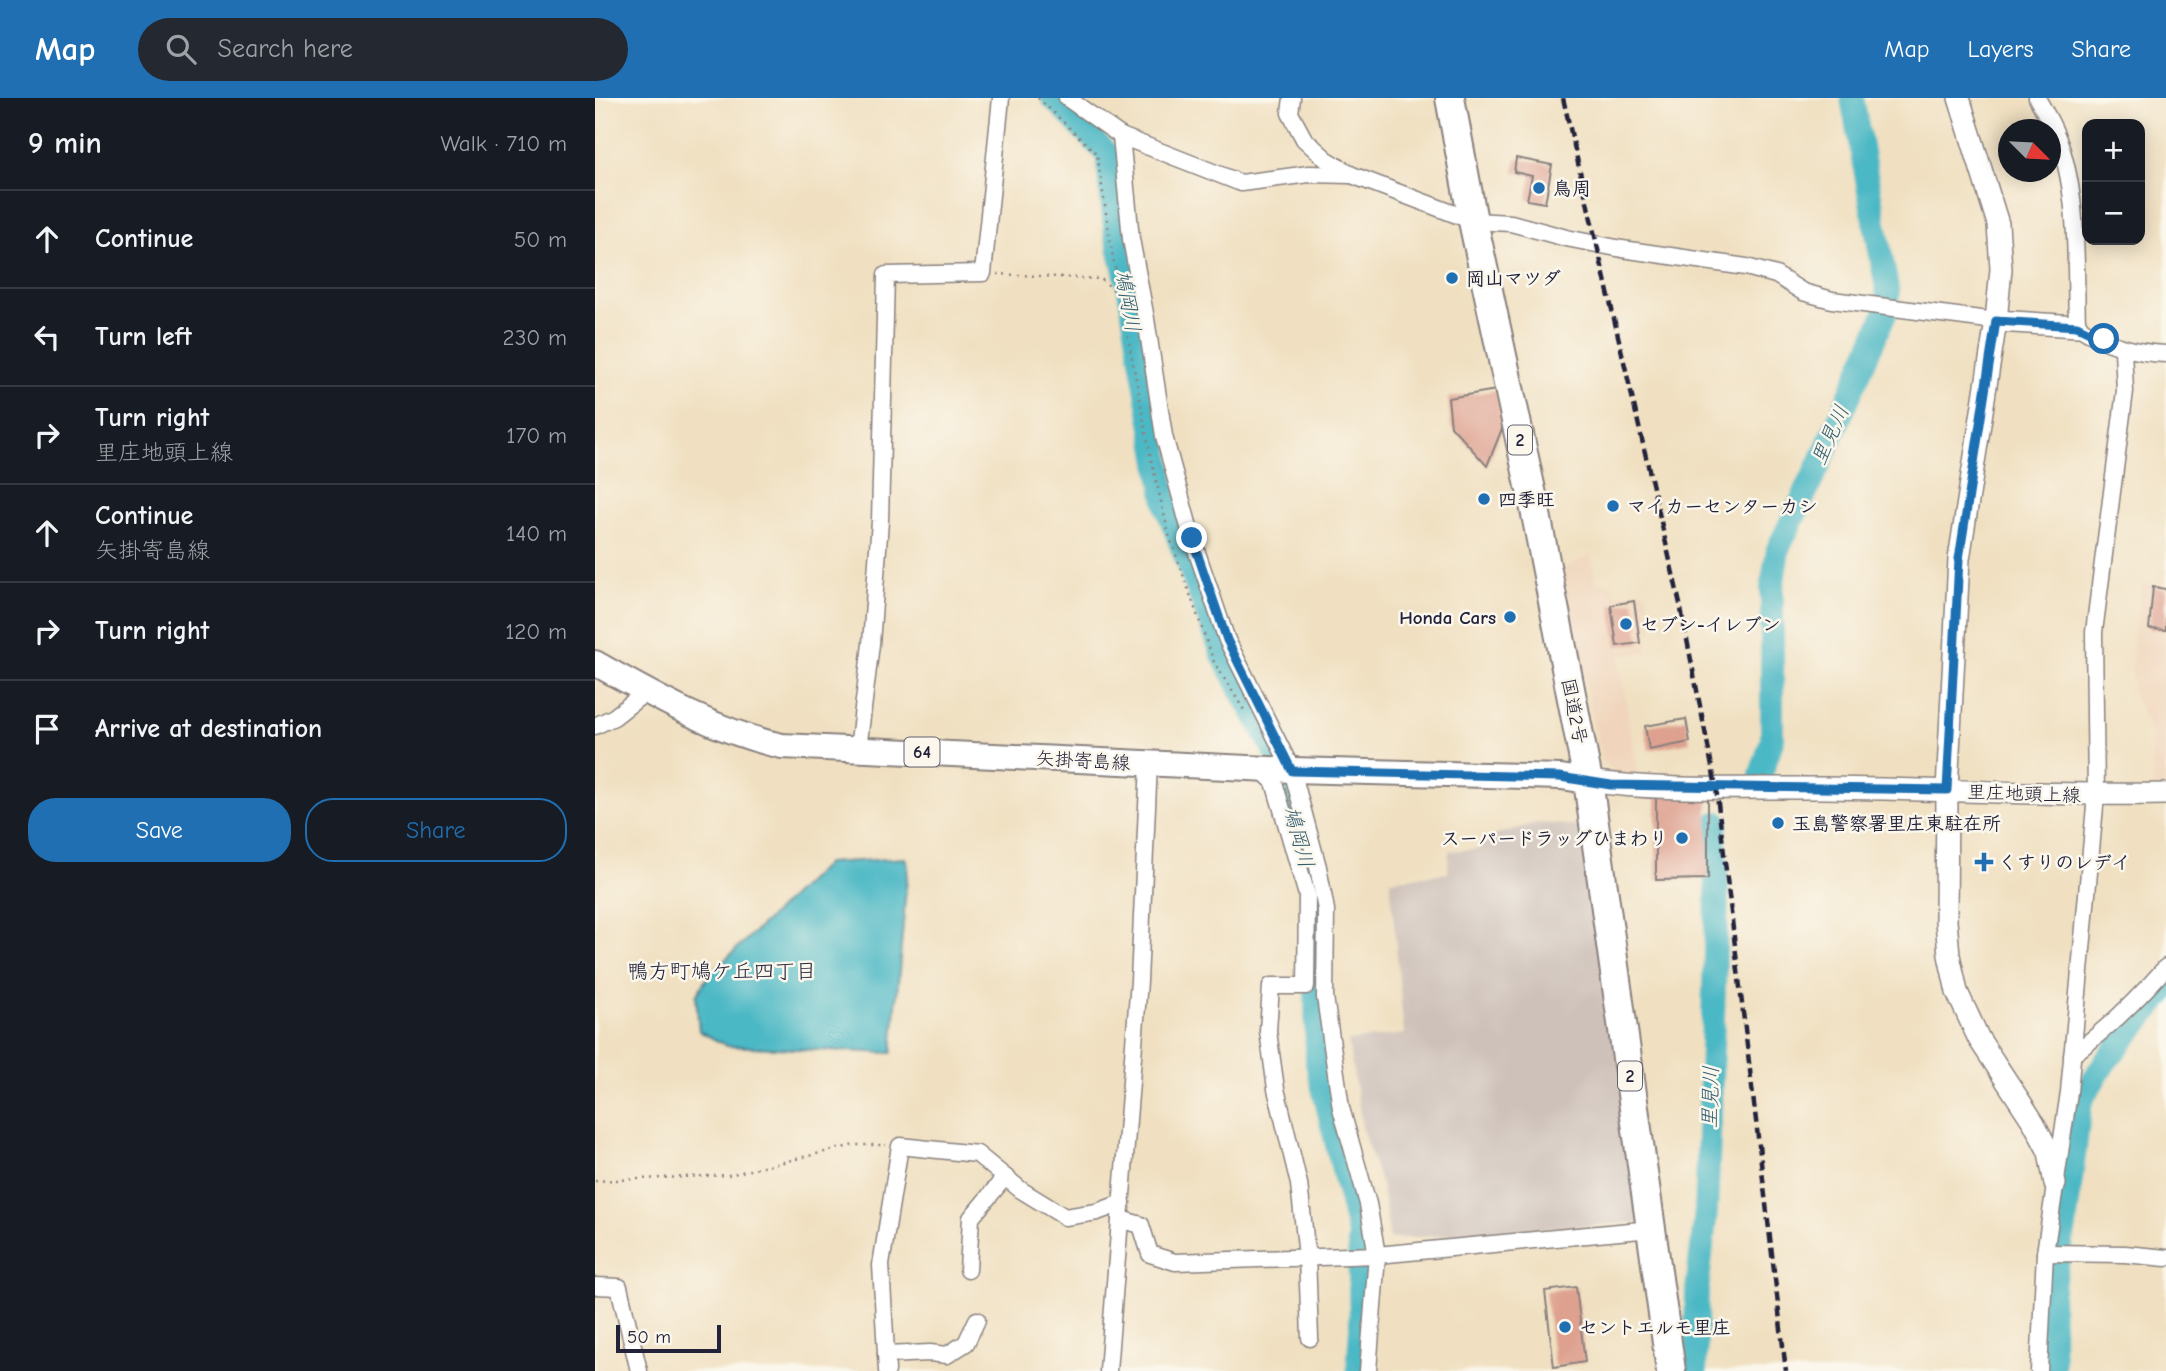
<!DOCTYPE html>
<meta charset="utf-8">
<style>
:root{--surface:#171b24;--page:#242831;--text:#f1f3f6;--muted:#9ea1a6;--line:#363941;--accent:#1f6fb2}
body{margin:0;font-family:"Comic Neue","Klee One",sans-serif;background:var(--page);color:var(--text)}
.controls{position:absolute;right:21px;top:21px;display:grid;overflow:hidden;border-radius:14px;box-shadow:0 4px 18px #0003}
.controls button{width:63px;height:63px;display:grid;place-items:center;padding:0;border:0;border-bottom:2px solid var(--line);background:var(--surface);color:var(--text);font:35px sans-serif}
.compass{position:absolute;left:1403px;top:21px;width:63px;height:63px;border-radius:50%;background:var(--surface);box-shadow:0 4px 18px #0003;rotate:114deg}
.scale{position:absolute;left:21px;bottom:18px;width:105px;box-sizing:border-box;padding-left:7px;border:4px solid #22223b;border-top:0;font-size:19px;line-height:24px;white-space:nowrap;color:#22223b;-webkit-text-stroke:5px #fbf7ec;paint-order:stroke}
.stop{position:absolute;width:21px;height:21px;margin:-16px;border:5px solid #1f6fb2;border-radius:50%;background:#fff}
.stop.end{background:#1f6fb2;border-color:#fff;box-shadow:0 2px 7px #0008}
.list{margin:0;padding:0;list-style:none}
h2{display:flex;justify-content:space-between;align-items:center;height:91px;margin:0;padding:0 28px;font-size:30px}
h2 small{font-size:23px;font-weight:400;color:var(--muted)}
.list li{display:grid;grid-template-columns:46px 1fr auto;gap:21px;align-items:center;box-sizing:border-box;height:98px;padding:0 28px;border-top:2px solid var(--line)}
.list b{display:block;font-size:26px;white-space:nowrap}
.list p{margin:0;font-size:23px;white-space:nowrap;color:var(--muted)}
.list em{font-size:23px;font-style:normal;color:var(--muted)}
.actions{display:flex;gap:14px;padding:21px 28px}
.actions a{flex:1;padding:16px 0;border:2px solid var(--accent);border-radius:28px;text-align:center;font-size:24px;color:var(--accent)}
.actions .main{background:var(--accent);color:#fff}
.icon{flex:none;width:38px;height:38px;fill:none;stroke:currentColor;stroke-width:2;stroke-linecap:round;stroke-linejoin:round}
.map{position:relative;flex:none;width:1571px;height:1273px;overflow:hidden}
header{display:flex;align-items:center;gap:42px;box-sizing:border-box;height:98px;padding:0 35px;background:var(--accent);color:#fff}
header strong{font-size:33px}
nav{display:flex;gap:38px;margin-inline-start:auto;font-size:24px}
.search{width:490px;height:63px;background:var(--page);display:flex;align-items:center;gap:18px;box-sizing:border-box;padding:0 24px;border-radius:38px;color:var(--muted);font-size:26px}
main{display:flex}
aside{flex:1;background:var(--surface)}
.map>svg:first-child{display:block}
.built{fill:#f0d5bc}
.industrial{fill:#cec1b9}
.water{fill:#4bb8c5;stroke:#366d80;stroke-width:2}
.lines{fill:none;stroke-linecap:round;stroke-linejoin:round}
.river{stroke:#4bb8c5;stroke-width:24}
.building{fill:#dea08f}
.street-casing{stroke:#89817e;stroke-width:19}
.secondary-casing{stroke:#89817e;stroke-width:24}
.primary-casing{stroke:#89817e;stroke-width:28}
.highway-casing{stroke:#89817e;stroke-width:32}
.path{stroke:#89817e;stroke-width:2.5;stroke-dasharray:2 5;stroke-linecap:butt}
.street{stroke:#fff;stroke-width:16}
.secondary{stroke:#fff;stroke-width:21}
.primary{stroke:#fff;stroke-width:24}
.highway{stroke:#fff;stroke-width:28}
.rail{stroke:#22223b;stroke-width:4.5;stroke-dasharray:10 5;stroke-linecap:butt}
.route{stroke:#1f6fb2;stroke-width:9}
.poi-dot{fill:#1f6fb2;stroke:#fbf7ec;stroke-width:2.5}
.labels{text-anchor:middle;stroke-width:5;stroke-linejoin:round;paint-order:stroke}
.shield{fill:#fbf7ec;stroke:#636270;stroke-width:2}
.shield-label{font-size:18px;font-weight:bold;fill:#22223b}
.poi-label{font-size:19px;font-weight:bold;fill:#22223b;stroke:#fbf7ec;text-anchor:start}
.street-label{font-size:19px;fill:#22223b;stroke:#fbf7ec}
.water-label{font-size:21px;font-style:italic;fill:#325e72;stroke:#fbf7ec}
.neighbourhood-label{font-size:21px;fill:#22223b;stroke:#fbf7ec}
</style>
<header>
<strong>Map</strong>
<div class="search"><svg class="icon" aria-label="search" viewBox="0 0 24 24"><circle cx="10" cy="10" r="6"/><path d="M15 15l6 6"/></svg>Search here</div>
<nav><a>Map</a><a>Layers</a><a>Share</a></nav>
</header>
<main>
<aside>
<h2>9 min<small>Walk · 710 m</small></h2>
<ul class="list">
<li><svg class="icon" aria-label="ahead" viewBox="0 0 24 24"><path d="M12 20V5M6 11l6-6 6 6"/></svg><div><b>Continue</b></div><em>50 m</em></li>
<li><svg class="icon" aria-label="left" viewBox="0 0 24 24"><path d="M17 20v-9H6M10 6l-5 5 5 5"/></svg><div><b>Turn left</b></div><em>230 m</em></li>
<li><svg class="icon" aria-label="right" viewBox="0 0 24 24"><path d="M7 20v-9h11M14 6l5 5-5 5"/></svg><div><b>Turn right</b><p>里庄地頭上線</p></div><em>170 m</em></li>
<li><svg class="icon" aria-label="ahead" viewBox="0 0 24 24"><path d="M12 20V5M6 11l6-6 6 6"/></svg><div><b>Continue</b><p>矢掛寄島線</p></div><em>140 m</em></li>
<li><svg class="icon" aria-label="right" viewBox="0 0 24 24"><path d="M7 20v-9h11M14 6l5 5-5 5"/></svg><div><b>Turn right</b></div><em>120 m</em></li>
<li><svg class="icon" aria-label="arrive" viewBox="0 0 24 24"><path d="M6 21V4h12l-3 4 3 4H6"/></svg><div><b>Arrive at destination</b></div></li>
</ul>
<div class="actions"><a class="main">Save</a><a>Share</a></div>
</aside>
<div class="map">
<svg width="1571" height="1273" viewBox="0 0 1571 1273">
<rect width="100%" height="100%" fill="#fbf7ec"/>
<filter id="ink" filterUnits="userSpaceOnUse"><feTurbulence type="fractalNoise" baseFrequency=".0143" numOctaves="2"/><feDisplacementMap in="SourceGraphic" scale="14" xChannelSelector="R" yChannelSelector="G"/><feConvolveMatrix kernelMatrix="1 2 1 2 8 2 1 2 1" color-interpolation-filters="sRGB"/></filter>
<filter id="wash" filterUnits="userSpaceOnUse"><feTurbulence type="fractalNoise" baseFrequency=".00686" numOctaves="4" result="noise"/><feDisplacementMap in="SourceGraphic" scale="28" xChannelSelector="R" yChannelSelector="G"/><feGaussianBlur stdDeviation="1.57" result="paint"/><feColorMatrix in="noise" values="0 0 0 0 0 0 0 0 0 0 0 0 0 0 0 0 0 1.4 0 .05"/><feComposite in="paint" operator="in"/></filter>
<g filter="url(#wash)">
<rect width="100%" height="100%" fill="#f0e0c1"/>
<g class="built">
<path d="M 996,456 L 1000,483 L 1018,487 L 1022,497 L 1051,493 L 1058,533 L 1053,534 L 1052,554 L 1024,559 L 1043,677 L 1021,675 L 1008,664 L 1004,650 L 967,472 Z"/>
<path d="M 1548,486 L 1571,487 L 1571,690 L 1558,689 L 1556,633 L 1537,593 L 1539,533 Z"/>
</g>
<path class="industrial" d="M 941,725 L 993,728 L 1045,1124 L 795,1141 L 787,1090 L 768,1034 L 753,943 L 809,936 L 795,782 L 853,775 L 854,753 L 882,751 L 903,736 Z"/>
<path class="water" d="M 310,760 L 313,767 L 297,955 L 132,948 L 104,933 L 101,898 L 113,878 L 232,765 Z"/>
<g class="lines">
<g class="river">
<path d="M 458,0 L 512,56 L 521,136 L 533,186 L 572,410 L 629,560 L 682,657 L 720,800 L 722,965 L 764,1137 L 766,1230 L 763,1273"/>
<path d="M 1166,676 L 1177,643 L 1177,490 L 1183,451 L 1225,365 L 1290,216 L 1293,196 L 1257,0"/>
<path d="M 1100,1273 L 1102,1193 L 1111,1113 L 1115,1013 L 1122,796 L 1119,731 L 1122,725"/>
<path d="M 1458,1273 L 1456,1196 L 1470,1128 L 1486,1002 L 1510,964 L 1571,891"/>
</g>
</g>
<g id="blocks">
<g class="building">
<path d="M 921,60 L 957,67 L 950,105 L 932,102 L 937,78 L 919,74 Z"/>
<path d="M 902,292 L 909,326 L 892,368 L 856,328 L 853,300 Z"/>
<path d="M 1558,489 L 1571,491 L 1571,532 L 1554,531 Z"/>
<path d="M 1039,503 L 1045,545 L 1022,548 L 1016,507 Z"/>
<path d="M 1091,621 L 1095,644 L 1054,652 L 1050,628 Z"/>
<path d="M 1061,699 L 1113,699 L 1113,781 L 1061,782 Z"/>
<path d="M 981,1189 L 990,1264 L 959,1269 L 950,1193 Z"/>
</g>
</g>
</g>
<g filter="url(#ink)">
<use href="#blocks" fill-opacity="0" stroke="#89817e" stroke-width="2"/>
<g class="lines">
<g class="street-casing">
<g id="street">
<path d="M 472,0 L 526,38 L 536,141 L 551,221 L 569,338 L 597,440 L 632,542 L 697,672 L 723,769 L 731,812 L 730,899 L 746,1010 L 773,1106 L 782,1157 L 773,1273"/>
<path d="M 697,0 L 695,15 L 709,41 L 731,61 L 757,77 L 878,123 L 916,125 L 971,140 L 1027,151 L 1151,169 L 1181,177 L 1208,194 L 1237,202 L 1401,223"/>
<path d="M 1442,0 C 1448,11 1455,22 1460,34 C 1485,91 1480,167 1482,228 C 1510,246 1538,255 1571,256"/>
<path d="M 526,38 L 646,85 L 714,76 L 755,77"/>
<path d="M 0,628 L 19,619 L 52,593"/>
<path d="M 263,651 L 276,546 L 285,423 L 291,177 L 388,175 L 406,0"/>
<path d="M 664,670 L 679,684 L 712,797 L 711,888 L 676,888 L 673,933 L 681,991 L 704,1086 L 712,1158 L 715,1240"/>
<path d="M 1477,957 C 1513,931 1542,902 1571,869"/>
<path d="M 525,1121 L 546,1127 L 555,1156 L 580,1164 L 782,1157 L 1056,1131"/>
<path d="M 1450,1155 L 1530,1156 L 1571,1160"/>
<path d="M 373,1172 L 376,1120 L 410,1079"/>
<path d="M 0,1188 L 24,1189 L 44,1273"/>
<path d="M 291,1257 L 335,1255 L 352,1257 L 371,1245 L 382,1222"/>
<path d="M 292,1273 L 286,1167 L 305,1048 L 382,1056 L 426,1092 L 470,1119 L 502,1114 L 527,1105"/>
<path d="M 513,1273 L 544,883 L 554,665"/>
<path d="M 1444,1273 L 1450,1155 L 1474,994 L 1501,697 L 1499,534 L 1530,293 L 1528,252"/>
</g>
</g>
<g class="secondary-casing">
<g id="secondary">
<path d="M 1364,0 L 1403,126 L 1406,171 L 1401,223 L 1364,461 L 1352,692 L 1351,823 L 1354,857 L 1362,894 L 1384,941 L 1439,1025 L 1454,1054 L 1460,1086"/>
<path d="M 1401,223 L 1482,228"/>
<path d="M 993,683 C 1070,694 1154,689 1232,690 C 1345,691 1458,698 1571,696"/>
</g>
</g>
<g class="primary-casing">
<path id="primary" d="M 0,565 C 59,598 121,634 187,648 L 697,672 L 966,679 L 993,683"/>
</g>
<g class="highway-casing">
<path id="highway" d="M 855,0 L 878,123 L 939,406 L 993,683 L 1076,1273"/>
</g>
<g class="path">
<path d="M 443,0 L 502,56 L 517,154 L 556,361 L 574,437 L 619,564 L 649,612"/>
<path d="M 402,176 L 506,181 L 526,198"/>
<path d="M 0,1083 L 134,1077 L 259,1047 L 291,1047"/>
</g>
<use href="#street" class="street"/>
<use href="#secondary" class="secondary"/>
<use href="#primary" class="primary"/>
<use href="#highway" class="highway"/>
<path class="rail" d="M 968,0 L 1085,506 L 1121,689 L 1191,1273"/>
</g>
</g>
<g class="lines" filter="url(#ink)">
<path class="route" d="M 597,440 L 632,542 L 697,673 L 965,679 L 1016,687 L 1352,692 L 1364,461 L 1401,223 L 1482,228 L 1509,241"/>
</g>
<g class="poi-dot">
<circle cx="944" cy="90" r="7"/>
<circle cx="857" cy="180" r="7"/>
<circle cx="889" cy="401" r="7"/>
<circle cx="1018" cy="408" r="7"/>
<circle cx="915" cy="519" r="7"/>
<circle cx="1031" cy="526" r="7"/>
<circle cx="1183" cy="725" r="7"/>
<circle cx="1087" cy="740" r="7"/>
<path d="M1385.5 753.5h7v7h7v7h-7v7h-7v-7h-7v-7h7z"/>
<circle cx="970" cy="1229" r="7"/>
</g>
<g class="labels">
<g class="shield">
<rect x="913" y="327.5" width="24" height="29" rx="5"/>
<rect x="309.5" y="639.5" width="35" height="29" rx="5"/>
<rect x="1023" y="963.5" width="24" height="29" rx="5"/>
</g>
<g class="shield-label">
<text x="925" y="348">2</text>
<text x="327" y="660">64</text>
<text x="1035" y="984">2</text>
</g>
<g class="poi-label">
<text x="958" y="97">鳥周</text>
<text x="871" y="187">岡山マツダ</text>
<text x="903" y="408">四季旺</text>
<text x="1032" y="415">マイカーセンターカシ</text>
<text x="901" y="526" text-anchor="end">Honda Cars</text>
<text x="1045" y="533">セブン-イレブン</text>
<text x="1197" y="732">玉島警察署里庄東駐在所</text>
<text x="1073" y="747" text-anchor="end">スーパードラッグひまわり</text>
<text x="1403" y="771">くすりのレデイ</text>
<text x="984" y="1236">セントエルモ里庄</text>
</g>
<g class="street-label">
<text transform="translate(980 613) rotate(79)" y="7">国道2号</text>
<text transform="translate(488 662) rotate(3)" y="7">矢掛寄島線</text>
<text transform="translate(1429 695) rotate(2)" y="7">里庄地頭上線</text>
</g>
<g class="water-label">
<text transform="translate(533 203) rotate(80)" y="7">鳩岡川</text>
<text transform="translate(1235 337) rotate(-66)" y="7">里見川</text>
<text transform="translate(704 739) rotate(75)" y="7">鳩岡川</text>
<text transform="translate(1115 999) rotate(-88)" y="7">里見川</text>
</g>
<g class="neighbourhood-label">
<text x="127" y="880">鴨方町鳩ケ丘四丁目</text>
</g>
</g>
</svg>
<div class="controls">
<button>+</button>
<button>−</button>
</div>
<svg class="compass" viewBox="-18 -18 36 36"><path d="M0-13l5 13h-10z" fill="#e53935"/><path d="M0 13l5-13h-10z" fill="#9ea1a6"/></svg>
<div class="scale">50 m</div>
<div class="stop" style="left:1509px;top:241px"></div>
<div class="stop end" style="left:597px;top:440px"></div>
</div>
</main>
